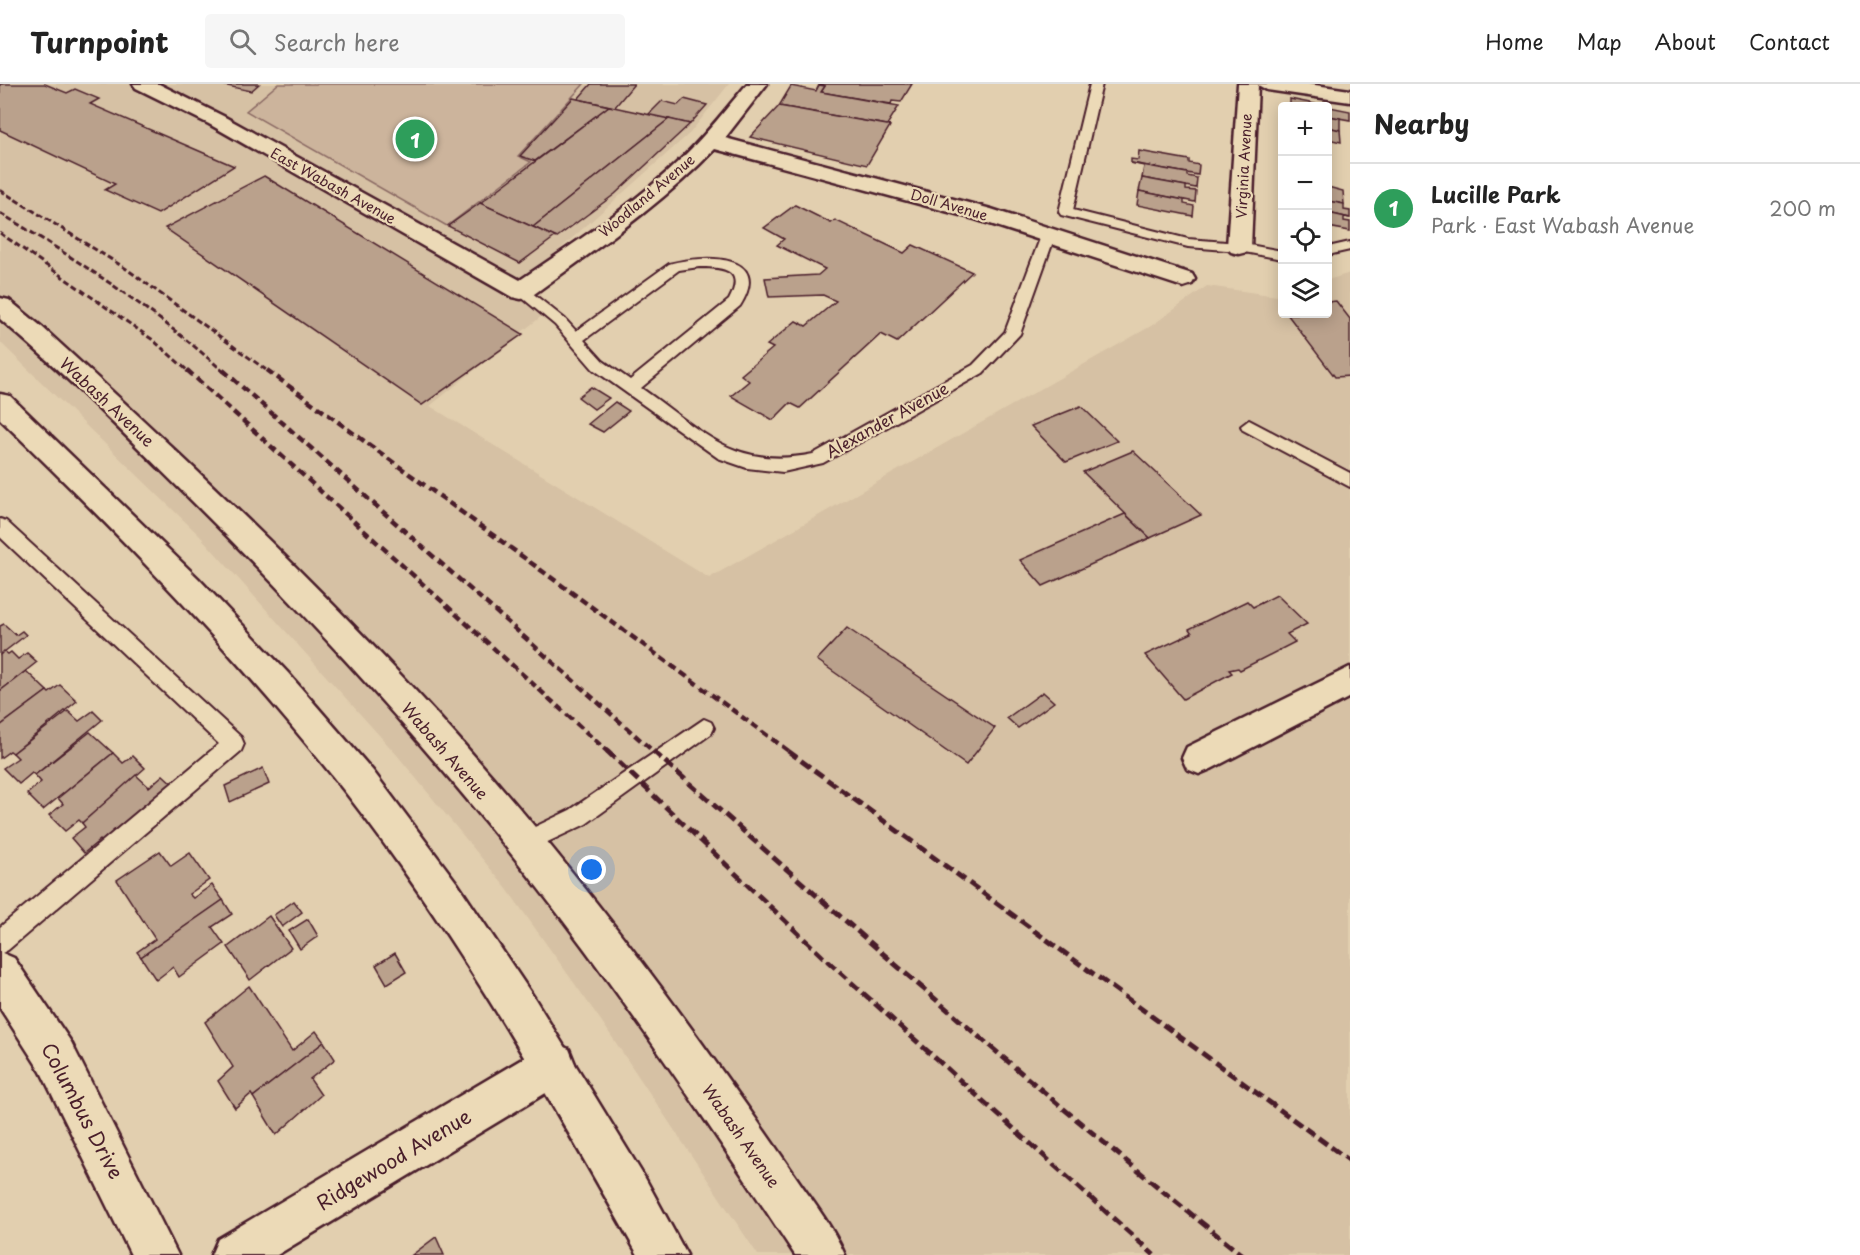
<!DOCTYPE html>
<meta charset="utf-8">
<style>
:root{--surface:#fff;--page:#f6f6f6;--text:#222;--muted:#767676;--line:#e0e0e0;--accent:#4a1f2b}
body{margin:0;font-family:"Playpen Sans",sans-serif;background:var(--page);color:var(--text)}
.controls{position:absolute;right:18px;top:18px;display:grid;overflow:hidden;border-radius:6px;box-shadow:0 3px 15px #0003}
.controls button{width:54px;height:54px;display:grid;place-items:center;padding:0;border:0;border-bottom:2px solid var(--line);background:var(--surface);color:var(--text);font:30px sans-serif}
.you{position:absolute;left:592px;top:786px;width:21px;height:21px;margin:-15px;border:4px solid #fff;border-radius:50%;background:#1a73e8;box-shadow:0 0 0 9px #1a73e833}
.badge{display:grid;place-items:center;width:39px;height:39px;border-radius:50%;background:var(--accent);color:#fff;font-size:20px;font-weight:700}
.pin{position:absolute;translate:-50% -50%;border:3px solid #fff;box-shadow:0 2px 6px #0006}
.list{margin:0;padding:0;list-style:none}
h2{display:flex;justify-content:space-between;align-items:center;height:78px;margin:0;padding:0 24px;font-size:26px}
h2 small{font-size:20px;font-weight:400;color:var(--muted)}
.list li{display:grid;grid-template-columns:39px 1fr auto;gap:18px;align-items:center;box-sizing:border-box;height:90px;padding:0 24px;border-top:2px solid var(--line)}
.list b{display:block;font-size:22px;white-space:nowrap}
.list p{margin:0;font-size:20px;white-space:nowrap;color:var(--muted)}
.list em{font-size:20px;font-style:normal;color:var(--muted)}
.icon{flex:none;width:33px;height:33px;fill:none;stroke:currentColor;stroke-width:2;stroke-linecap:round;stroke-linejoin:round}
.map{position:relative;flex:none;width:1350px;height:1171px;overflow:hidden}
header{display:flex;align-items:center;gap:36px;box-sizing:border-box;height:84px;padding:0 30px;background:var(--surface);border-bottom:2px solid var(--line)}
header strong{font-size:28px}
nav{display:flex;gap:33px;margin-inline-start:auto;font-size:21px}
.search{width:420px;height:54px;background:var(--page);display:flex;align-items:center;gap:15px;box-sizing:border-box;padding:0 21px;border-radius:6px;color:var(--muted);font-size:22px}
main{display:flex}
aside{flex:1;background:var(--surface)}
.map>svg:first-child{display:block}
.built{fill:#d6c1a4}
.green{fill:#ccb49c;stroke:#8b6a64;stroke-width:1.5}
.building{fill:#baa18c;stroke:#4a1f2b;stroke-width:1.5}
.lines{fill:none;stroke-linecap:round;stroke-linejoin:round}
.lane-casing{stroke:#4a1f2b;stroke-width:4}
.street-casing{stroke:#4a1f2b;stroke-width:5}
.primary-casing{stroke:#4a1f2b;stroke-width:5}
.lane{fill:#ecdab7;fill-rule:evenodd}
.street{fill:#ecdab7;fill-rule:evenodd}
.primary{fill:#ecdab7;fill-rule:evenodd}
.rail-far2{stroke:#4a1f2b;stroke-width:3;stroke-dasharray:6 3;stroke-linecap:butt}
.rail-far1{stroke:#4a1f2b;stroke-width:4.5;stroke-dasharray:8 4.5;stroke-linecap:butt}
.rail{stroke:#4a1f2b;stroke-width:5;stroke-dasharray:11 5;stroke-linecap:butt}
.labels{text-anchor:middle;stroke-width:4.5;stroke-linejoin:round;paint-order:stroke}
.far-street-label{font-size:14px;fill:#4a1f2b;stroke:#ecdab7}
.street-label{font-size:16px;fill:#4a1f2b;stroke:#ecdab7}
.near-street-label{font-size:20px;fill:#4a1f2b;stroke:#ecdab7}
</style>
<header>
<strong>Turnpoint</strong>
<div class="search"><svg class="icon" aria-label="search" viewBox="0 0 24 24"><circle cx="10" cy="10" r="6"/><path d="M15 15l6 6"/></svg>Search here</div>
<nav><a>Home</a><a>Map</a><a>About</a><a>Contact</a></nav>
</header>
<main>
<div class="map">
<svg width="1350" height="1171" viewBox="0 0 1350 1171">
<rect width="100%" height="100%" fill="#e2cfaf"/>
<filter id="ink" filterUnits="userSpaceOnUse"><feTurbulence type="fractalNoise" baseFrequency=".0167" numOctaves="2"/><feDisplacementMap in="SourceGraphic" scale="12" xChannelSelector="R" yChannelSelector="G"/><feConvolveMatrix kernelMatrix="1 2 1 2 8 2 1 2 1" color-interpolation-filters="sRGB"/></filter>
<g filter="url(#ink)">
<path class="built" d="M 0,0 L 278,0 L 246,27 L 267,38 L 530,78 L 517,72 L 584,0 L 729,0 L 690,49 L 513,207 L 548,227 L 430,322 L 709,494 L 1151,242 L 1207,202 L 1277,212 L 1282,210 L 1282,230 L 1328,230 L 1328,196 L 1350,189 L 1350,1171 L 758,1171 L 602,938 L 507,805 L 397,671 L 199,451 L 0,258 Z"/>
<path class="green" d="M 278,0 L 584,0 L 518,72 L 531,78 L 447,142 L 246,27 Z"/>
<g class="building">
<path d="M 0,0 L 45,0 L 67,9 L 75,5 L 99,15 L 90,20 L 234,82 L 158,130 L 105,106 L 115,100 L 0,46 Z"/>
<path d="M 218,0 L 259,0 L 251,7 Z"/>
<path d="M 591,0 L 634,0 L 615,23 L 578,15 Z"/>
<path d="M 820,0 L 912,0 L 901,18 L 892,17 L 891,20 L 821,8 L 825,2 Z"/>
<path d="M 819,1 L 825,2 L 821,8 L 899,22 L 887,41 L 779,22 L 791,2 L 816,7 Z"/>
<path d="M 573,14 L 609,22 L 535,77 L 520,72 Z"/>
<path d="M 684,15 L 707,21 L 690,40 L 648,31 L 662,17 L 678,21 Z"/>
<path d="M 1290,15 L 1350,27 L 1350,36 L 1328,32 L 1328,22 L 1290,22 Z"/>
<path d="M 609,22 L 669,35 L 533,143 L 480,119 Z"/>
<path d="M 779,22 L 887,41 L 890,42 L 867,81 L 750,53 Z"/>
<path d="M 1328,32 L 1340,34 L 1340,46 L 1328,43 Z"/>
<path d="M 669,35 L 690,40 L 615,110 L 556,154 L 533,143 Z"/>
<path d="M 1328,43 L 1340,46 L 1341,58 L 1328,55 Z"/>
<path d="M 1139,67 L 1189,76 L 1189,79 L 1199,81 L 1198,91 L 1131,79 L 1131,75 L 1138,76 Z"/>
<path d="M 1131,79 L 1187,89 L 1187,92 L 1197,94 L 1196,104 L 1142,94 L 1144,82 Z"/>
<path d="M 264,92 L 523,250 L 422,321 L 165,144 Z"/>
<path d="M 1142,94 L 1186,102 L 1186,106 L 1196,107 L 1195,118 L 1139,107 Z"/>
<path d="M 1328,103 L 1343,107 L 1344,120 L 1328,117 Z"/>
<path d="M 1139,107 L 1184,116 L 1184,120 L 1194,122 L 1193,132 L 1137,121 Z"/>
<path d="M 1328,117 L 1344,120 L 1344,126 L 1350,127 L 1350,134 L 1328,129 Z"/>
<path d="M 480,119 L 533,143 L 555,153 L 520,179 L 448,142 Z"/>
<path d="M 795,121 L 831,139 L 835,136 L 904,169 L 913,161 L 972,188 L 897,258 L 881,250 L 800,324 L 790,319 L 773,336 L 731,312 L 749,297 L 741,291 L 773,264 L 767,261 L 796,237 L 806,242 L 836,217 L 823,211 L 769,213 L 765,194 L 818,191 L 825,185 L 777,161 L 784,155 L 764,144 Z"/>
<path d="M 1328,129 L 1350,134 L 1344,133 L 1344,137 L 1350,138 L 1350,147 L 1328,143 Z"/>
<path d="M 1336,217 L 1350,235 L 1350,292 L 1335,293 L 1287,230 L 1328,230 L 1328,218 Z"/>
<path d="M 591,303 L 609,314 L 594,325 L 578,313 Z"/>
<path d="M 615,318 L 629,327 L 603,348 L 588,340 Z"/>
<path d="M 1081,322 L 1117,357 L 1066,378 L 1031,342 Z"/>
<path d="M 1133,367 L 1201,431 L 1150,454 L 1083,388 Z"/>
<path d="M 1125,430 L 1150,454 L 1043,502 L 1020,476 Z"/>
<path d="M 1277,511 L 1307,540 L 1287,550 L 1295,558 L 1240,586 L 1238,584 L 1229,586 L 1232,589 L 1183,615 L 1145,571 L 1192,549 L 1189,545 L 1247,517 L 1253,523 Z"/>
<path d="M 4,540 L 16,551 L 22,547 L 26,551 L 0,571 L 0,542 Z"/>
<path d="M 847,544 L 995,644 L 966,681 L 817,576 Z"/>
<path d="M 4,567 L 8,570 L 11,568 L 18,575 L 27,569 L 37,578 L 0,607 L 0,571 Z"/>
<path d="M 26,587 L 47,607 L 0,642 L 0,607 Z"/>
<path d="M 60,601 L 77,617 L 13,669 L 10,667 L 0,674 L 0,642 L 47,607 L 49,609 Z"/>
<path d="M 1043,608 L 1054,618 L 1018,644 L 1007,634 Z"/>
<path d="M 68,627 L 79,637 L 93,627 L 102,636 L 35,691 L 32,689 L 19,700 L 3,684 L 18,674 L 13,669 Z"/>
<path d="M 90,648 L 113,669 L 43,726 L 27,710 L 41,698 L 35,691 Z"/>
<path d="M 113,669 L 123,679 L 133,672 L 145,684 L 82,739 L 79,736 L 65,747 L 49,731 L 63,720 L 58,714 Z"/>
<path d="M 263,684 L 269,700 L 230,718 L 225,702 Z"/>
<path d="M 136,691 L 149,703 L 163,691 L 175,702 L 104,761 L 100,756 L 84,769 L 71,754 L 85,743 L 82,739 Z"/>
<path d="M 160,767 L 171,782 L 190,769 L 209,796 L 189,810 L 193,814 L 212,801 L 223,816 L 141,873 L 137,868 L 155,855 L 117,796 Z"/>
<path d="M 223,816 L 232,830 L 212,843 L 224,860 L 179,893 L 173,883 L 156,896 L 141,873 Z"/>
<path d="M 294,817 L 302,828 L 282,843 L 274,831 Z"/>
<path d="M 269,832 L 291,864 L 250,896 L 228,863 Z"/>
<path d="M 308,835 L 318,852 L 300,865 L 289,847 Z"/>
<path d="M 395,869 L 406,888 L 387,900 L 376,881 Z"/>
<path d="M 249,902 L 292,967 L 316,947 L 324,958 L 253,1013 L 251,1010 L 235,1024 L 218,997 L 233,983 L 205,938 Z"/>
<path d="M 324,958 L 335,975 L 310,995 L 321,1011 L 276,1051 L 253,1013 Z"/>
<path d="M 436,1153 L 444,1171 L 412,1171 Z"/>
</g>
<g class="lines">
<g class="lane-casing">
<g id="lane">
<path d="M 1090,0 L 1102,0 L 1073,126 L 1188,155 L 1239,159 L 1282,167 L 1282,175 L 1239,167 L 1188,163 L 1061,131 L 1059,128 Z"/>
<path d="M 1048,148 L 1055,152 L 1020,250 L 983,289 L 823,379 L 783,388 L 747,384 L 718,374 L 593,285 L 555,241 L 514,207 L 521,202 L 526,204 L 565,235 L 576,247 L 669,180 C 702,171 774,168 740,222 L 641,304 C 703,347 733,386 813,370 L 973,281 L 1005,248 L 1041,152 ZM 699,183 C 725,183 745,186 729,216 L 630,296 L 603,277 L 584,256 L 679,186 Z"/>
<path d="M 1350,158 L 1350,166 L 1328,171 L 1328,163 Z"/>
<path d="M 1249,336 L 1350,389 L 1350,403 L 1243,346 L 1241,342 Z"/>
<path d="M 0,435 L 6,437 L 241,653 L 244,660 L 241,667 L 8,866 L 0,870 L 0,843 L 219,660 L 0,453 Z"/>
<path d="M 704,635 L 711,638 L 714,644 L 711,650 L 586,740 L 524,769 L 516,766 L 513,759 L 516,752 L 570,726 Z"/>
</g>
</g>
<g class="street-casing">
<g id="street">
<path d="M 133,0 L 159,0 L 223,32 L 520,196 C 576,158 634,121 683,73 C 706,51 726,25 747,0 L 767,0 L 725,54 L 991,125 L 1192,190 L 1195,195 L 1192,200 L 1183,203 L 1174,200 L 975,135 L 715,65 C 660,122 594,166 530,213 L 521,215 L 512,213 L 209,40 L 136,4 Z"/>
<path d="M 1238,0 L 1308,0 L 1350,6 L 1350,18 L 1267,6 L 1258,1 L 1251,163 L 1247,168 L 1239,170 L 1231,168 L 1227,163 Z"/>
<path d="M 1350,583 L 1350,613 L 1211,685 L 1199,690 L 1187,685 L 1182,674 L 1187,663 Z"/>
<path d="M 0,868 L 14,874 L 71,958 L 178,1171 L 131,1171 L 41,988 L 0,924 Z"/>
<path d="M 554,959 L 569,965 L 575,980 L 569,995 L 277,1171 L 211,1171 L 218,1155 L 539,965 Z"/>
</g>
</g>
<g class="primary-casing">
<g id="primary">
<path d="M 0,214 L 9,216 L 42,243 C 178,367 312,493 435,628 C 536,739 628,855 714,976 C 742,1015 769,1053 796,1093 C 813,1118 833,1143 845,1171 L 795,1171 C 710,1042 624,913 528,791 C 424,658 309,533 189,414 C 127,353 66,290 0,235 Z"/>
<path d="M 0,310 L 10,312 L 198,494 L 288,589 L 373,687 L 457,799 L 535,915 L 645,1094 L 687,1171 L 638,1171 C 549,1013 458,853 346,709 C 241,575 122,453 0,335 Z"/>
</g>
</g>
<use href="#lane" class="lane"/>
<use href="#street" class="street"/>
<use href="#primary" class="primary"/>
<g class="rail-far2">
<path d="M 0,106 L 125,184 L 269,288"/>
<path d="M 0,129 C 79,177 155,226 224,288"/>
<path d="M 0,149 L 153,256 L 189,288"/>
</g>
<g class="rail-far1">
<path d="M 187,286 L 608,668"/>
<path d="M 223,286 L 654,668"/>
<path d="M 267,286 L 790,668"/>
</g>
<g class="rail">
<path d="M 607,667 L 822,872 L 1154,1171"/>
<path d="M 653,667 C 846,838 1040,1010 1242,1171"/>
<path d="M 788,667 L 1350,1077"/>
</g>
</g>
</g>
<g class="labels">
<g class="far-street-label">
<text transform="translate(1244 82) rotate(-87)" y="5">Virginia Avenue</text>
<text transform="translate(333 102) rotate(29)" y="5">East Wabash Avenue</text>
<text transform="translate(647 112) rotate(-40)" y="5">Woodland Avenue</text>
<text transform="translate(949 121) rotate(16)" y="5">Doll Avenue</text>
</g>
<g class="street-label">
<text transform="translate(107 318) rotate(43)" y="6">Wabash Avenue</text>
<text transform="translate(887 336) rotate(-29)" y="6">Alexander Avenue</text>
<text transform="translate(445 667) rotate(49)" y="6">Wabash Avenue</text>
<text transform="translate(741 1052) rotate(55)" y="6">Wabash Avenue</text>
</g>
<g class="near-street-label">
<text transform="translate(82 1027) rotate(62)" y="7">Columbus Drive</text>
<text transform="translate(394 1076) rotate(-31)" y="7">Ridgewood Avenue</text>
</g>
</g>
</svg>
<div class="controls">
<button>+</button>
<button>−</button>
<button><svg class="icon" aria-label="locate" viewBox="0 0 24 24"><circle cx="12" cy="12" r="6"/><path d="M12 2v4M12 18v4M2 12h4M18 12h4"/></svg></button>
<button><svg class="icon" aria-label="layers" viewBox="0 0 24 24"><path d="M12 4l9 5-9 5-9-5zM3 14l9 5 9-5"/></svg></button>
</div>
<div class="you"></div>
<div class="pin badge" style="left:415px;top:55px;background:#2e9e5b">1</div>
</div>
<aside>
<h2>Nearby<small></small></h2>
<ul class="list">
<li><span class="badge" style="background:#2e9e5b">1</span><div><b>Lucille Park</b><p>Park · East Wabash Avenue</p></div><em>200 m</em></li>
</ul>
</aside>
</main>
